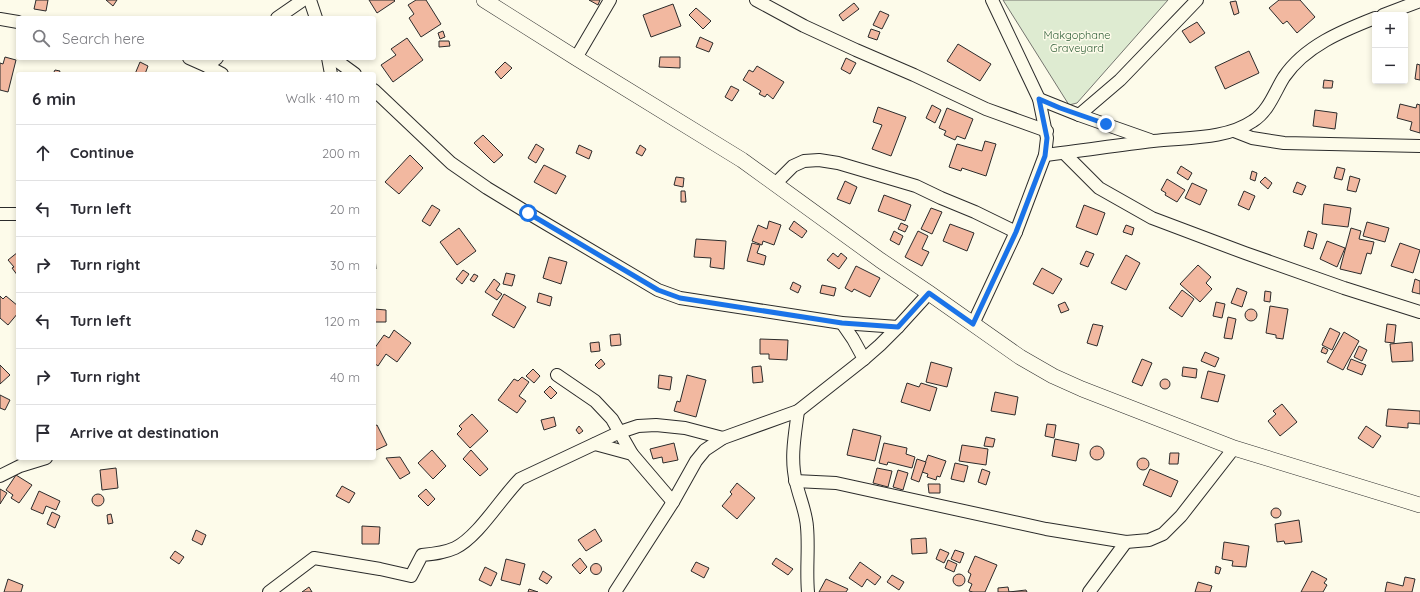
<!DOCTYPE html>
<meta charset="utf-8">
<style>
:root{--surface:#fff;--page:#f2f2f3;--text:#2b2b33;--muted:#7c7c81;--line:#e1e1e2}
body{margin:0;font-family:Quicksand,sans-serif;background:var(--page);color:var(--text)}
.controls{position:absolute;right:12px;top:12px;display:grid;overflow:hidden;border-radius:4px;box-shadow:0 2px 6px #0003}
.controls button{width:36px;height:36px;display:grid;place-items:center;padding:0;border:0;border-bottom:1px solid var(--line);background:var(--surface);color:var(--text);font:20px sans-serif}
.stop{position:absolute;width:12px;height:12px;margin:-9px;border:3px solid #1a73e8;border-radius:50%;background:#fff}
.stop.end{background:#1a73e8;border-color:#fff;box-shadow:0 1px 4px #0008}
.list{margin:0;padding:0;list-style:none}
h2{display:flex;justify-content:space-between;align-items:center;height:52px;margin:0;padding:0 16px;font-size:17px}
h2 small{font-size:13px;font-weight:400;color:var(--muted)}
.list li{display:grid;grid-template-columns:26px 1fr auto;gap:12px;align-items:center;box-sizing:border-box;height:56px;padding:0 16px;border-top:1px solid var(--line)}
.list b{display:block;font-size:15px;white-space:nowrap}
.list em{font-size:13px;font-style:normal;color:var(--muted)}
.icon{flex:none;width:22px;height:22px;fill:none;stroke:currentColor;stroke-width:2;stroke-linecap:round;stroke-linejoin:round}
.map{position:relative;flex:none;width:1420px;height:592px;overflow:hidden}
.search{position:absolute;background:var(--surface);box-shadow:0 2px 6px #0003;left:16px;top:16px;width:360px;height:44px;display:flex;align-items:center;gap:10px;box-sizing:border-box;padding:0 14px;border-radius:4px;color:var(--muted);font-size:15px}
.panel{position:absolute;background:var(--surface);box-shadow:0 2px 6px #0003;left:16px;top:72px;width:360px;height:388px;border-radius:4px}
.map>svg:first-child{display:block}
.green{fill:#deebd1;stroke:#74746e}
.building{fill:#f2b8a0;stroke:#2b2b2b}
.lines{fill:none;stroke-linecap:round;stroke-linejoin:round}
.minor-casing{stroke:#2b2b2b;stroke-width:14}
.tertiary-casing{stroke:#2b2b2b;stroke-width:16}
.minor{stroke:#fdfbea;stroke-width:12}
.tertiary{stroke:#fdfbea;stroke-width:15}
.route{stroke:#1a73e8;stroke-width:5}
.labels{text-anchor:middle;stroke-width:3;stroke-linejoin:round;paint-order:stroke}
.park-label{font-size:11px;fill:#34623c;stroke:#fdfbea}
</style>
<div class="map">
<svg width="1420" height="592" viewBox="0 0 1420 592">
<rect width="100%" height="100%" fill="#fdfbea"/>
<path class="green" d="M 1003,0 L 1168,0 L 1077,103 L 1069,105 Z"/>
<g class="building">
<path d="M 36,0 L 48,0 L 46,11 L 34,9 Z"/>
<path d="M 106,0 L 117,0 L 113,6 Z"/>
<path d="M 369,0 L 394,0 L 395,1 L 377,13 Z"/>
<path d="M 416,0 L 426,0 L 441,24 L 421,37 L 409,18 L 414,14 L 408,5 Z"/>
<path d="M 589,0 L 600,0 L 598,5 Z"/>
<path d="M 1279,0 L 1300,0 L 1315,17 L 1297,33 L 1287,21 L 1283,24 L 1269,8 Z"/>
<path d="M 1236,1 L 1239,13 L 1234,15 L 1230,2 Z"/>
<path d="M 854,3 L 859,9 L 843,21 L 839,15 Z"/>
<path d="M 673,4 L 681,26 L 651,37 L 643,15 Z"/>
<path d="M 696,8 L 711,21 L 703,29 L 689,15 Z"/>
<path d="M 880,11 L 889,15 L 882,29 L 873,25 Z"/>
<path d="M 1197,22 L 1205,33 L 1190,43 L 1182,31 Z"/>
<path d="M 871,29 L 880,32 L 877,40 L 868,37 Z"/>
<path d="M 443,31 L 445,37 L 440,39 L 438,33 Z"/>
<path d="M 700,37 L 713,43 L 709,52 L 696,47 Z"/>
<path d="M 407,38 L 423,60 L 393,82 L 381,65 L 396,55 L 391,49 Z"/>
<path d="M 439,41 L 449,41 L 450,46 L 439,47 Z"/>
<path d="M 958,44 L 991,64 L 980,81 L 947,61 Z"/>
<path d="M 1249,51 L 1259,73 L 1225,89 L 1215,67 Z"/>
<path d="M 5,57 L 16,60 L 8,92 L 0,90 L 0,63 L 3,64 Z"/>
<path d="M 660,57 L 680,57 L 680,68 L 659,67 Z"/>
<path d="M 846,58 L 856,63 L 850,74 L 841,69 Z"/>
<path d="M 140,62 L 148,66 L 145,74 L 135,74 Z"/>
<path d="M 505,62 L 512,68 L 501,79 L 495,72 Z"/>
<path d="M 1417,64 L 1420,65 L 1420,80 L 1415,79 Z"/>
<path d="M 757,66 L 784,82 L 773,99 L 767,94 L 765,97 L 759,94 L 761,91 L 743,80 L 749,70 L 753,72 Z"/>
<path d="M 55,70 L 60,71 L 59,74 L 53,74 Z"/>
<path d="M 1324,80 L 1333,81 L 1332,88 L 1323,88 Z"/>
<path d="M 731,86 L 739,90 L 732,101 L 725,97 Z"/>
<path d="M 1400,104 L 1416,108 L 1417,104 L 1420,105 L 1420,133 L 1410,130 L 1412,122 L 1397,118 Z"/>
<path d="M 932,105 L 941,110 L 935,123 L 926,118 Z"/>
<path d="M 878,107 L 906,117 L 891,156 L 872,149 L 882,125 L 873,122 Z"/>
<path d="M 947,108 L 973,119 L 965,139 L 957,136 L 955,140 L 944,135 L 946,131 L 939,128 Z"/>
<path d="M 1315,110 L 1337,113 L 1335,129 L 1313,126 Z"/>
<path d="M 483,135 L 503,155 L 494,163 L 474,143 Z"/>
<path d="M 985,141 L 996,144 L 986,176 L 962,168 L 961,171 L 949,167 L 957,144 L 982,151 Z"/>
<path d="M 536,144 L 544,149 L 536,163 L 528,158 Z"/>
<path d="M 579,145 L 592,151 L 589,159 L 576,153 Z"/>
<path d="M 640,145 L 646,149 L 642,156 L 636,153 Z"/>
<path d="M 410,155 L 423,168 L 399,194 L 385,182 Z"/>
<path d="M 544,165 L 566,176 L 556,194 L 534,182 Z"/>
<path d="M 1181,166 L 1192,173 L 1188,180 L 1177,173 Z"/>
<path d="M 1337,167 L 1345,169 L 1342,180 L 1334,178 Z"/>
<path d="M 1252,171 L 1257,173 L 1255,181 L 1250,179 Z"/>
<path d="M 1350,176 L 1360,179 L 1356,192 L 1347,190 Z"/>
<path d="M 676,177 L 684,178 L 683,187 L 674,185 Z"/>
<path d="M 1265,177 L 1272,183 L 1268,189 L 1260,182 Z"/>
<path d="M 1167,179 L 1185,190 L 1177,202 L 1165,195 L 1166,193 L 1161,190 Z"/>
<path d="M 845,181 L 857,187 L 850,204 L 837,199 Z"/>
<path d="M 1297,182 L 1306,186 L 1302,195 L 1293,192 Z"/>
<path d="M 1192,183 L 1207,190 L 1200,205 L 1185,198 Z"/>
<path d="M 681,191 L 685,191 L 686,202 L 681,202 Z"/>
<path d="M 1244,191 L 1255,196 L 1249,210 L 1238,205 Z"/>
<path d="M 884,195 L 911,205 L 905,221 L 878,211 Z"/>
<path d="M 1324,204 L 1351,208 L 1348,227 L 1322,224 Z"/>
<path d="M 432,205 L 440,210 L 430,226 L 422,221 Z"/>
<path d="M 1084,205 L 1105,213 L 1097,235 L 1076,227 Z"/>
<path d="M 931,208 L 942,212 L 932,234 L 921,229 Z"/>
<path d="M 769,221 L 781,225 L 774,245 L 763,241 L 762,245 L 752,241 L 758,225 L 767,229 Z"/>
<path d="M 794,221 L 807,231 L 802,238 L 789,229 Z"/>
<path d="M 1367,222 L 1389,228 L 1385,242 L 1363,236 Z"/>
<path d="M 901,223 L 908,226 L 905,232 L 898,229 Z"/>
<path d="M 950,224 L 974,233 L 967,251 L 943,241 Z"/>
<path d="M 1126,225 L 1134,228 L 1132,235 L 1123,232 Z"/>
<path d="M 459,228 L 476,251 L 457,265 L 440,242 Z"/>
<path d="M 1351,228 L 1361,231 L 1359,239 L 1374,242 L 1371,254 L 1367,253 L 1361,274 L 1340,269 Z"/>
<path d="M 894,231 L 903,236 L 899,245 L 890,240 Z"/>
<path d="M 918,231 L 928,236 L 922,249 L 929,252 L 922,266 L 905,257 Z"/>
<path d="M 1308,231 L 1317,234 L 1313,249 L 1304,246 Z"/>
<path d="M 696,239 L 726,241 L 724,269 L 710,267 L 711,258 L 694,257 Z"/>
<path d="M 1327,241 L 1345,248 L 1337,267 L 1320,259 Z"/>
<path d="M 752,243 L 760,245 L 757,253 L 766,256 L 764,265 L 747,261 Z"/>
<path d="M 1400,243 L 1420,250 L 1413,273 L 1391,266 Z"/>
<path d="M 374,245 L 376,269 L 374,269 Z"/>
<path d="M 1086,251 L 1094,254 L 1088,267 L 1080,264 Z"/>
<path d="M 18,252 L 18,276 L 12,268 L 14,267 L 8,260 Z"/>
<path d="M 833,253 L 838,257 L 841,253 L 847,258 L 839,269 L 827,260 Z"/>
<path d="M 1126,255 L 1140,263 L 1126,290 L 1111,283 Z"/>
<path d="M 549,257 L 567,262 L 561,284 L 543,278 Z"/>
<path d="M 1198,265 L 1211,277 L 1206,283 L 1212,289 L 1200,302 L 1180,284 Z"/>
<path d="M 856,266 L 880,278 L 870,297 L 854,289 L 852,292 L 845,288 Z"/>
<path d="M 1042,268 L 1062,279 L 1053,294 L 1033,284 Z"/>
<path d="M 463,270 L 469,274 L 462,284 L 456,279 Z"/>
<path d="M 506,273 L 515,275 L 512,286 L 503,284 Z"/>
<path d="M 474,274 L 478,276 L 474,282 L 470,280 Z"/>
<path d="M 494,279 L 500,284 L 496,290 L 502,294 L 497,300 L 485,292 Z"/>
<path d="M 1415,279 L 1420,281 L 1420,294 L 1412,292 Z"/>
<path d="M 793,282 L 801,286 L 798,293 L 790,289 Z"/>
<path d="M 822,285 L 836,288 L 834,296 L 820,293 Z"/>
<path d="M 1237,288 L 1247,292 L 1242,307 L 1231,303 Z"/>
<path d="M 1182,290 L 1194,299 L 1182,317 L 1169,308 Z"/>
<path d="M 1265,291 L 1271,292 L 1270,302 L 1264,301 Z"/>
<path d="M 539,293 L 552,297 L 550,306 L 537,302 Z"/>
<path d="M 504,294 L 526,307 L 514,328 L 492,315 Z"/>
<path d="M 0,296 L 3,299 L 6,296 L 18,306 L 18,313 L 8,325 L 0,318 Z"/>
<path d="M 1065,302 L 1069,310 L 1061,313 L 1058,305 Z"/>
<path d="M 1216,302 L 1225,304 L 1222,318 L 1213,316 Z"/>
<path d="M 1270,306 L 1288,309 L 1283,339 L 1276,338 L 1276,335 L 1266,333 Z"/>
<circle cx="1251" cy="315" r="6"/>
<path d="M 374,309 L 386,310 L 386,322 L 374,322 Z"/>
<path d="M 1228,317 L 1236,319 L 1232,339 L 1224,338 Z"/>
<path d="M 1093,324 L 1103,326 L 1097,346 L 1087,343 Z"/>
<path d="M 1387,324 L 1396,325 L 1394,343 L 1385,342 Z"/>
<path d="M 1330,328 L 1340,333 L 1332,350 L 1322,345 Z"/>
<path d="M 394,330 L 411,343 L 397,362 L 386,354 L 378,366 L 374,363 L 374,349 L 384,335 L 389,338 Z"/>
<path d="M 1344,332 L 1359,341 L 1343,370 L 1327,362 Z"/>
<path d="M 620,334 L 621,345 L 611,346 L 610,335 Z"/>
<path d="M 760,339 L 788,340 L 787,360 L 769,359 L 769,354 L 760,354 Z"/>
<path d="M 599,342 L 600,351 L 591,352 L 590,343 Z"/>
<path d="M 1412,342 L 1413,361 L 1392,362 L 1390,344 Z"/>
<path d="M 1359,346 L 1367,350 L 1362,361 L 1354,357 Z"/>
<path d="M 1323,347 L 1328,350 L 1326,354 L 1321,352 Z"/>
<path d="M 1205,352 L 1219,358 L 1215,367 L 1201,361 Z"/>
<path d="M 601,359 L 605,364 L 599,369 L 595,365 Z"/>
<path d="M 1142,359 L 1152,363 L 1142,386 L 1132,382 Z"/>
<path d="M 1351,359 L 1366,365 L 1362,375 L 1347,369 Z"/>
<path d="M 931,362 L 952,368 L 947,387 L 926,382 Z"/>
<path d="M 0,365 L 10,375 L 0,384 Z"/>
<path d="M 761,366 L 763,382 L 753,383 L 752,367 Z"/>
<path d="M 1183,367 L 1197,369 L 1196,378 L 1182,376 Z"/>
<path d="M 533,369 L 540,376 L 534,383 L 526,376 Z"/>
<path d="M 1208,371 L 1225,375 L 1218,402 L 1201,398 Z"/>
<path d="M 659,375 L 672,377 L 670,390 L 658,388 Z"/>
<path d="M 687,375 L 706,380 L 696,417 L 674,411 L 677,401 L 680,402 Z"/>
<path d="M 522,377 L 529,382 L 519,396 L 526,401 L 517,413 L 498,400 L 514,379 L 518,381 Z"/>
<circle cx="1165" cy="384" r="5"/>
<path d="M 907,383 L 919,387 L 921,383 L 937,388 L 930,411 L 901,402 Z"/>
<path d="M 550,386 L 557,393 L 551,399 L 544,392 Z"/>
<path d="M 995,392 L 1018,397 L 1015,415 L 991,411 Z"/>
<path d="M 0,395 L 10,400 L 5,410 L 0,408 Z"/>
<path d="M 1282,404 L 1297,422 L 1280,436 L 1268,421 L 1276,414 L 1273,411 Z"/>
<path d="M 1388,409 L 1420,411 L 1420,424 L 1408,423 L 1408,428 L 1386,426 Z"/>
<path d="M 472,414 L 488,431 L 470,448 L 457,434 L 462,429 L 459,426 Z"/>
<path d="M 554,417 L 556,426 L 544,430 L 541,420 Z"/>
<path d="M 1047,424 L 1056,425 L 1054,438 L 1045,436 Z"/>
<path d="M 377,425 L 387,445 L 374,451 L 374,426 Z"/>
<path d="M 579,426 L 583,431 L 579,434 L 576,430 Z"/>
<path d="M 1366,426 L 1381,436 L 1373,448 L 1358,438 Z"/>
<path d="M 853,429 L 881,436 L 875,461 L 847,455 Z"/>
<path d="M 986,437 L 995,439 L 993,447 L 984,446 Z"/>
<path d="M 1055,439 L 1079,444 L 1076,461 L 1052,456 Z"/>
<path d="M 674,443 L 678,460 L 663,463 L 662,457 L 653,459 L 650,449 Z"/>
<path d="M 884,443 L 907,448 L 906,454 L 915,457 L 912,468 L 888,462 L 887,465 L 879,463 Z"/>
<path d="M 962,445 L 988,449 L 986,465 L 959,461 Z"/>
<circle cx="1097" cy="453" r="7"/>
<path d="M 432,450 L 446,466 L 433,479 L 418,463 Z"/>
<path d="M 471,450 L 488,469 L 480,476 L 463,459 Z"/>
<path d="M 1170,453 L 1179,453 L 1178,464 L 1169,464 Z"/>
<path d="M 928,455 L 946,461 L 940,477 L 937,476 L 936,480 L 927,477 L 928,474 L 922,472 Z"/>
<path d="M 400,457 L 410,473 L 400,479 L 386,458 Z"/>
<circle cx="1143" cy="464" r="6"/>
<path d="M 917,459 L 926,462 L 919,482 L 911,479 Z"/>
<path d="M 955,463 L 968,466 L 964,482 L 951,479 Z"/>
<path d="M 116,468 L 118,488 L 102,490 L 100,470 Z"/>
<path d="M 877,468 L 892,471 L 888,487 L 873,483 Z"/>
<path d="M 982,469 L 990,472 L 986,485 L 978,482 Z"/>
<path d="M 1150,469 L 1178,481 L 1171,497 L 1143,485 Z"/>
<path d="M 898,470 L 908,473 L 903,490 L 893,487 Z"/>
<path d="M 16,475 L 32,485 L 19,503 L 11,498 L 13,495 L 6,490 Z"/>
<path d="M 737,483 L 755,498 L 737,519 L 722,506 L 732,494 L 730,492 Z"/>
<path d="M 928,484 L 940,484 L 940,493 L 929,493 Z"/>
<path d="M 342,486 L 355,493 L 349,503 L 336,496 Z"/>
<path d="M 0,489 L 7,493 L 0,504 Z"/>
<path d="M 426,489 L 435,499 L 428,506 L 418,496 Z"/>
<path d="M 39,491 L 60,501 L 56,510 L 46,506 L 43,514 L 31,509 Z"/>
<circle cx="98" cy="500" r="6"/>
<circle cx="1276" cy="513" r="5"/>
<path d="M 52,512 L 60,516 L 55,528 L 47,524 Z"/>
<path d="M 111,514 L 113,523 L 108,524 L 107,515 Z"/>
<path d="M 1299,520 L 1302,542 L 1285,544 L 1284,541 L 1277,542 L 1275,524 Z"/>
<path d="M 362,526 L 380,527 L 379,544 L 362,544 Z"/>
<path d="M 595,529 L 602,541 L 586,551 L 578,540 Z"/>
<path d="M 196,530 L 206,535 L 202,545 L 192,540 Z"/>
<path d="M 926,538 L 927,553 L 912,554 L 911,539 Z"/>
<path d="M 1224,542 L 1249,546 L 1246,567 L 1232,566 L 1233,561 L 1222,559 Z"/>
<path d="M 940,549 L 949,553 L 944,563 L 936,559 Z"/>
<path d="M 955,550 L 964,553 L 960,563 L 951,559 Z"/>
<path d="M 175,551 L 184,557 L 179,564 L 170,558 Z"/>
<path d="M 975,556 L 997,565 L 985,592 L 973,592 L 969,591 L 972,584 L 968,582 L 971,574 L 968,572 Z"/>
<path d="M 580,558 L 587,567 L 580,574 L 572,565 Z"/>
<path d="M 776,558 L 793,569 L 788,575 L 772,564 Z"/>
<path d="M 506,559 L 525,564 L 520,585 L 501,580 Z"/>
<path d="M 948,560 L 957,564 L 954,572 L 945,568 Z"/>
<path d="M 696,562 L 709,568 L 704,578 L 691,571 Z"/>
<path d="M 860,562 L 881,577 L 875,585 L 867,579 L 862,587 L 849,578 Z"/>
<circle cx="596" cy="569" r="5.5"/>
<path d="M 1216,566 L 1221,568 L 1219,574 L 1215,573 Z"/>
<path d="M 485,567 L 497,573 L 491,586 L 479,580 Z"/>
<path d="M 543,571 L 552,577 L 547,584 L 539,579 Z"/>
<path d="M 1312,571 L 1327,579 L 1324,583 L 1327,585 L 1323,592 L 1301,592 Z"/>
<circle cx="959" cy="580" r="6"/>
<path d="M 892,575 L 904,582 L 899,590 L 887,582 Z"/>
<path d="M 1405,577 L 1415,579 L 1412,592 L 1385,592 L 1387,582 L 1403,586 Z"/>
<path d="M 8,579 L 23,585 L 21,592 L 4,592 Z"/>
<path d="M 826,579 L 848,589 L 846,592 L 819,592 Z"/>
<path d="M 1198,582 L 1212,586 L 1210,592 L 1195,592 Z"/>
<path d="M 309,587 L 312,592 L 302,592 Z"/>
<path d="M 1008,587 L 1009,592 L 1026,590 L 1027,592 L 998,592 L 998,588 Z"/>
<path d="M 529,589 L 538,592 L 528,592 Z"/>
</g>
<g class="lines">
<g class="minor-casing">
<g id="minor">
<path d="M 310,0 L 316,18"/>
<path d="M 756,0 L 804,26 L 856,50 L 914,75 L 986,109 L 1047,131"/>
<path d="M 1383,15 L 1420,1"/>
<path d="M 277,18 L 303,0"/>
<path d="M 0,19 L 18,22"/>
<path d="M 189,58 L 207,66 L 222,74"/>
<path d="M 328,58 L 331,74"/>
<path d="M 333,58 L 355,74"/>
<path d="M 576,58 L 610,0"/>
<path d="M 207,66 L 217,58"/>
<path d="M 374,90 L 451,163 L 487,188 L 528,213 L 658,290 L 680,298 L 706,302 L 842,323 L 898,327"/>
<path d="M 1039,99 L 1079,115 L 1120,80 L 1197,0"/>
<path d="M 1079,115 L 1150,140"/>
<path d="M 1234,131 L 1252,138 L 1284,143 L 1420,146"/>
<path d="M 1064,153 L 1099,188 L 1152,218 L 1245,253 L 1344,288 L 1420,312"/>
<path d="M 1045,155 C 1081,151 1117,145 1153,141 C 1186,137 1225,140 1253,121 C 1269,111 1275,91 1284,77 C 1305,46 1342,31 1375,18"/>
<path d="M 775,184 L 793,166 L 804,161 L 819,160 L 838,163 L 916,186 L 941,198 L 975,212 L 1016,232"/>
<path d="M 0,214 L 18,214"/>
<path d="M 842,323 L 853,339 L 864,359"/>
<path d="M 973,324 L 1016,232 L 1045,155 L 1047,138 L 1039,99 L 992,0"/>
<path d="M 557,375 L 595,401 L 612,419 L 632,454"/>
<path d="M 798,411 C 795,434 790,459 796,482 C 799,497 806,511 807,527 C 809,548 806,570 808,592"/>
<path d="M 595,444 L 632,454 L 673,502"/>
<path d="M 0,476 L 20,466 L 46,458"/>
<path d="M 795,481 L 836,483 L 1046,529 L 1126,542 L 1149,540 L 1163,534 L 1181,516 L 1234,448"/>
<path d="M 269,592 L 314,558 L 380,569 L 411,576 L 422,555 C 433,554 444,553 455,548 C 478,537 501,498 520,479 L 620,432 L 638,426 L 656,425 L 685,428 L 723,438"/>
<path d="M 615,592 L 673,502 L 696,461 L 705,450 L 723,438 L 798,411 L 864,359 L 880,345 L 898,327 L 929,293"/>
<path d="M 1089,592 L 1126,542"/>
</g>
</g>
<g class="tertiary-casing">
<path id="tertiary" d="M 484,0 L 576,58 L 742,160 L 880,260 L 929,293 L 1020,357 L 1053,376 L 1082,389 L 1234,448 L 1420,505"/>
</g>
<use href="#minor" class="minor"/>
<use href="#tertiary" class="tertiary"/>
</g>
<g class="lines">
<path class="route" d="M 528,213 L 658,290 L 680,298 L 842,323 L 898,327 L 929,293 L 973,324 L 1016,232 L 1045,156 L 1047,138 L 1039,99 L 1060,108 L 1106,124"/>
</g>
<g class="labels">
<g class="park-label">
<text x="1077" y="39">Makgophane<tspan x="1077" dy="13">Graveyard</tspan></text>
</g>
</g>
</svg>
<div class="controls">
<button>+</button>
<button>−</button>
</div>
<div class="stop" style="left:528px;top:213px"></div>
<div class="stop end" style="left:1106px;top:124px"></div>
<div class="search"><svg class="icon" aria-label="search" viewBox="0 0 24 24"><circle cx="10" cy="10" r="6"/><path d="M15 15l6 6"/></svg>Search here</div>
<section class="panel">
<h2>6 min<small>Walk · 410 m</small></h2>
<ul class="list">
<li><svg class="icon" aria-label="ahead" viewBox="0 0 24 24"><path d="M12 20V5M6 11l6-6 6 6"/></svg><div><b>Continue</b></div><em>200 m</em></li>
<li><svg class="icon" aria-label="left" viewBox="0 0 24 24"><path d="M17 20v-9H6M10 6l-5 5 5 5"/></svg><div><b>Turn left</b></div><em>20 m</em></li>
<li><svg class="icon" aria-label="right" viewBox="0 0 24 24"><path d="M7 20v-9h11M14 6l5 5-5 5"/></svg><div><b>Turn right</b></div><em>30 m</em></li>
<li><svg class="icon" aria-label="left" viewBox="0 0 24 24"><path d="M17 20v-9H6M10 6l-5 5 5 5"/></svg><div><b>Turn left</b></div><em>120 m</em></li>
<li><svg class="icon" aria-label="right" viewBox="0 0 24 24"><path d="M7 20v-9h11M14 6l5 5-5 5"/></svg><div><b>Turn right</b></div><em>40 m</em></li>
<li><svg class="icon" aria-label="arrive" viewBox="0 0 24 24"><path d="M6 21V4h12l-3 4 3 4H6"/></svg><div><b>Arrive at destination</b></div></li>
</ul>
</section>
</div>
